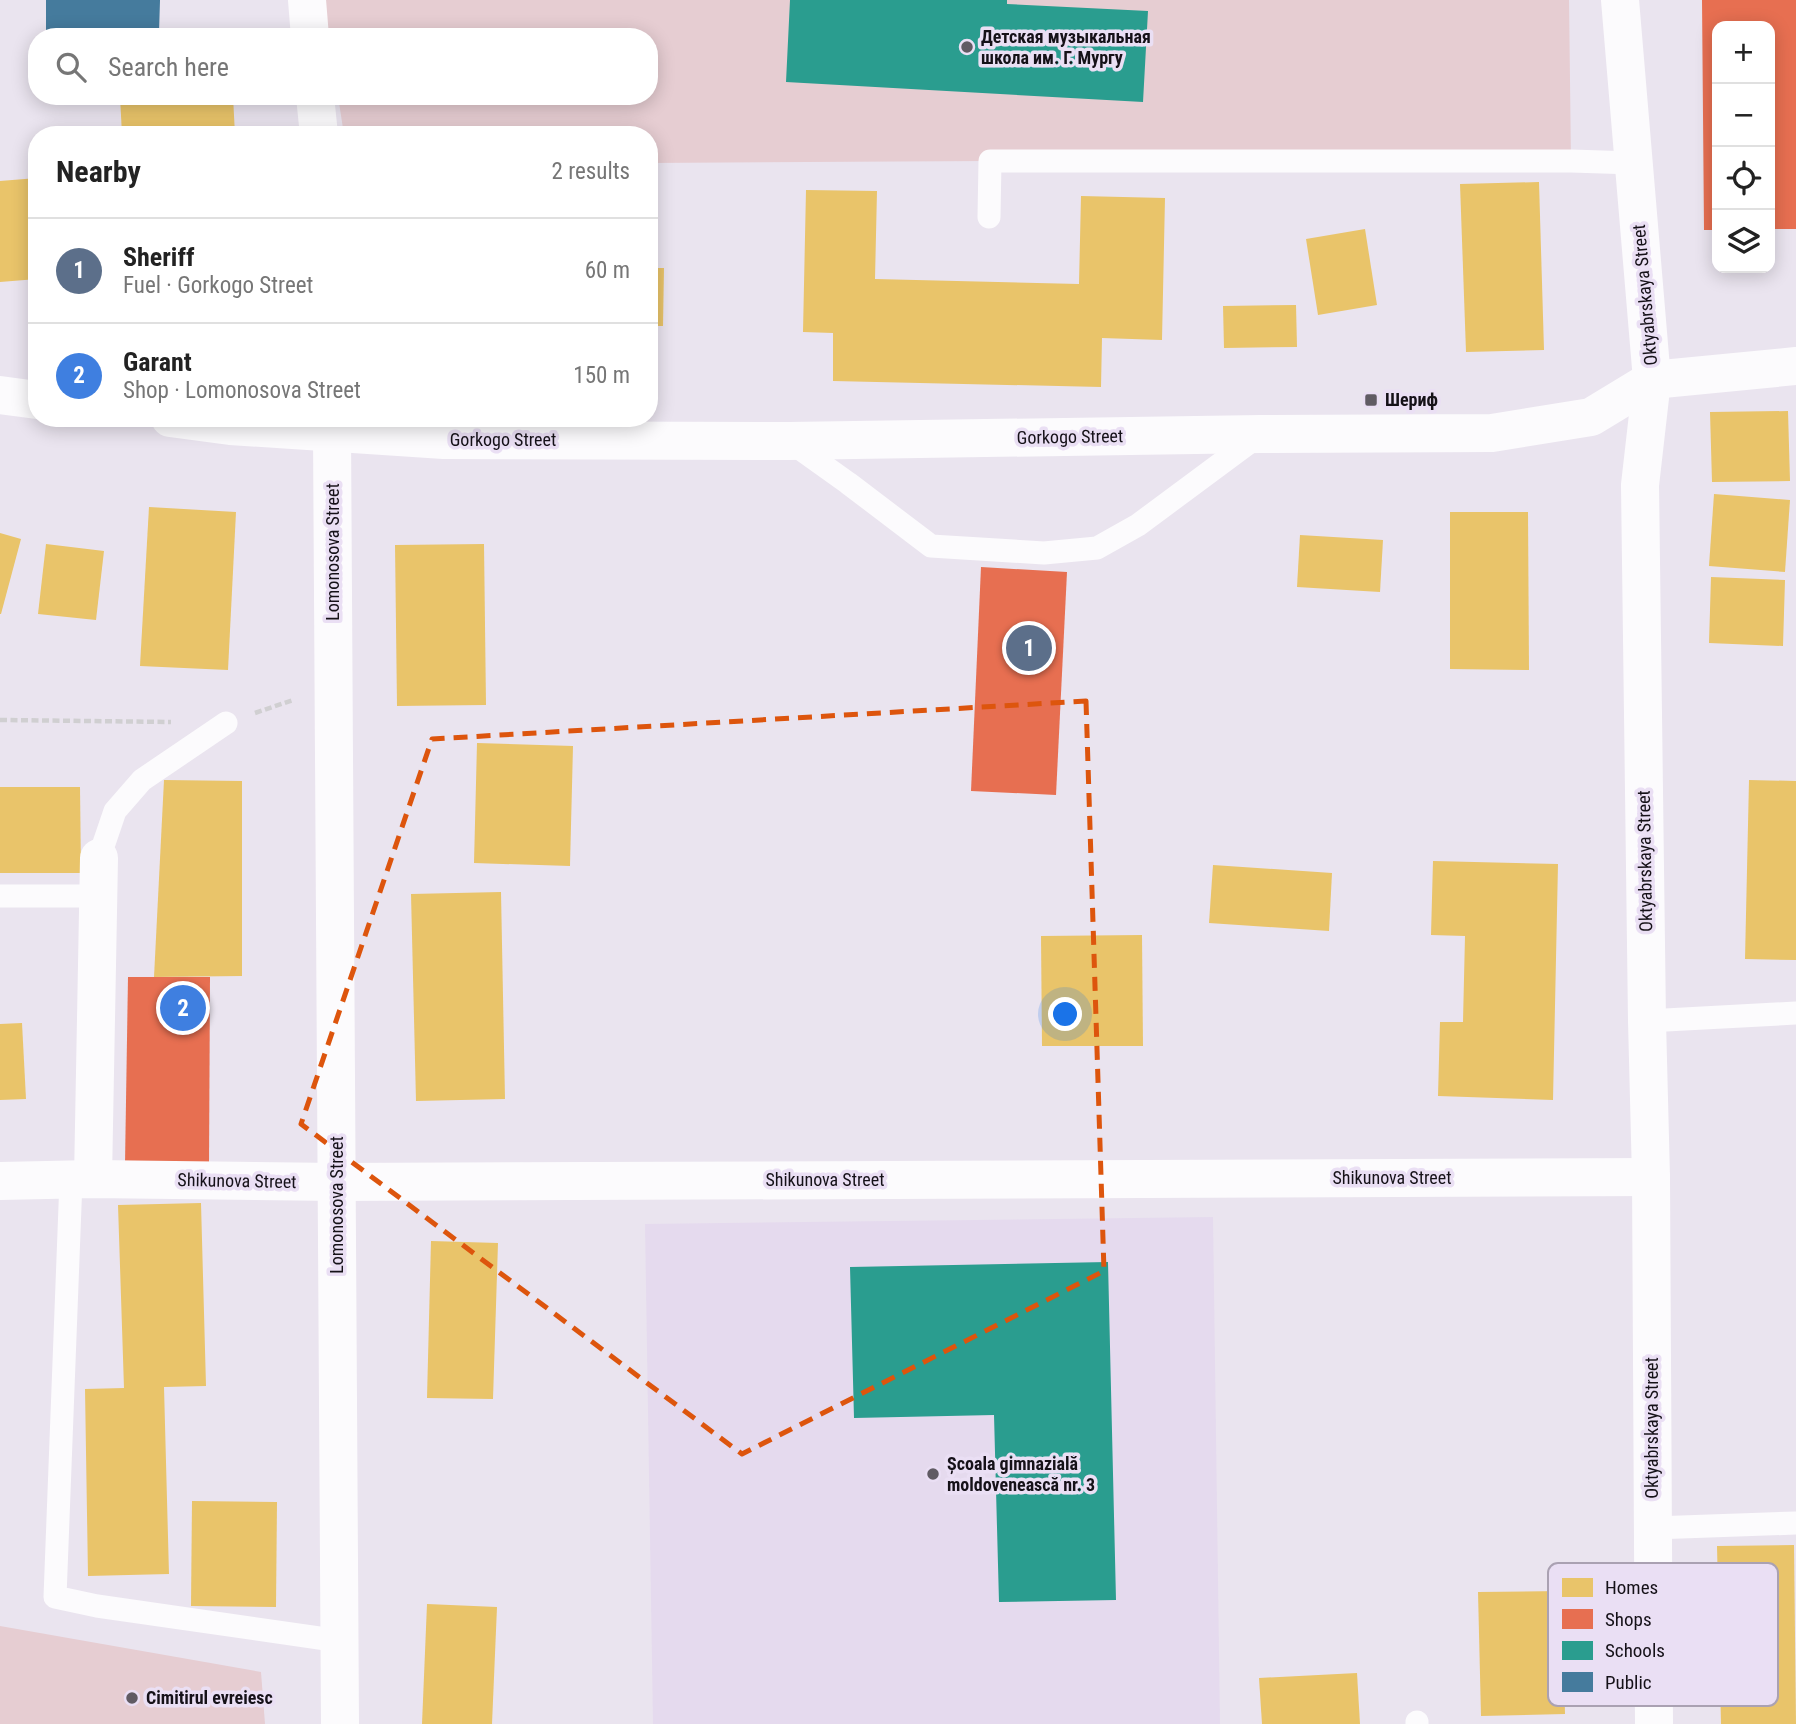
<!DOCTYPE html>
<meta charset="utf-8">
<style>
:root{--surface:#fff;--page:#f2f2f2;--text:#222;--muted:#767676;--line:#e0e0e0;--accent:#605b63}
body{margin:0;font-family:"Roboto Condensed",sans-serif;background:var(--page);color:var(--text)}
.controls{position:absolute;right:21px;top:21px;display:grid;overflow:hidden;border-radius:14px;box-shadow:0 4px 18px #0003}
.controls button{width:63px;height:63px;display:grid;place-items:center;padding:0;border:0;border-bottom:2px solid var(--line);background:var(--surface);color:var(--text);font:35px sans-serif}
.you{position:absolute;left:1066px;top:1015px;width:24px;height:24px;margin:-18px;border:5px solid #fff;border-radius:50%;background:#1a73e8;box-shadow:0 0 0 10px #1a73e833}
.badge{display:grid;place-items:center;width:46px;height:46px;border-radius:50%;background:var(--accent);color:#fff;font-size:23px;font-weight:700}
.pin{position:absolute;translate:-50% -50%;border:4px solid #fff;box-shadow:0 2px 7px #0006}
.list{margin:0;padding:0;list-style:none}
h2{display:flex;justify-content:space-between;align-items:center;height:91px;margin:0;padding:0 28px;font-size:30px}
h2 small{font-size:23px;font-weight:400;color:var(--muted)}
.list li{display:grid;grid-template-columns:46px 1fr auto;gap:21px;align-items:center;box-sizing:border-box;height:105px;padding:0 28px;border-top:2px solid var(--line)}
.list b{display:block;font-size:26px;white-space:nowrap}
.list p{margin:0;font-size:23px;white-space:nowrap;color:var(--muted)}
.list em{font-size:23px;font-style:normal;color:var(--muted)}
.icon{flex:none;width:38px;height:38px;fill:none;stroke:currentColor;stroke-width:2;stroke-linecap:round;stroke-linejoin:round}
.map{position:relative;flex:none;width:1796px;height:1724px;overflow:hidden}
.search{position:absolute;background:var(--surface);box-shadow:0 4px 18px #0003;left:28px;top:28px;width:630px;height:77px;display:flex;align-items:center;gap:18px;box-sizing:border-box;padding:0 24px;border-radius:28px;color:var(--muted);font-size:26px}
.panel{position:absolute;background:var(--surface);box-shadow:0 4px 18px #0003;left:28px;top:126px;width:630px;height:301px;border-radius:28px}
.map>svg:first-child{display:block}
.built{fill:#e5daee}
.green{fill:#e6cdd2}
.homes{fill:#e9c46a}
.shops{fill:#e76f51}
.schools{fill:#2a9d8f}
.public{fill:#457b9d}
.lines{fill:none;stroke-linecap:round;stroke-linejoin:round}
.path{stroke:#d0cfd1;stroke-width:4.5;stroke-dasharray:7 3.5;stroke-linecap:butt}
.service{stroke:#fcfbfd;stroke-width:23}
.minor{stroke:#fcfbfd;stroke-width:38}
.tertiary{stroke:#fcfbfd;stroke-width:38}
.marked{fill:none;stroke:#dd550d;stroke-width:5;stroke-dasharray:14 9;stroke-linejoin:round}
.poi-dot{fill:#605b63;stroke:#eadff4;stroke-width:2.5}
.labels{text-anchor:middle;stroke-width:7;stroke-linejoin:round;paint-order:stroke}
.poi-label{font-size:18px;font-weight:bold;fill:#151118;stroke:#eadff4;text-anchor:start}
.street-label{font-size:18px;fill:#151118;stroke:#eadff4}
.key{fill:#eadff4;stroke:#aaa1b2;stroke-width:2}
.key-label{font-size:19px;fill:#151118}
</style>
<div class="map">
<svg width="1796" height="1724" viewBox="0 0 1796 1724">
<rect width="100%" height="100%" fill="#eae4ef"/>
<path class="built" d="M 1213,1217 L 1220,1724 L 653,1724 L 645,1224 Z"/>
<g class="green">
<path d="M 323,0 L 1569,0 L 1571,161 L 990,161 L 649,163 L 649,135 L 344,135 L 338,96 L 649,96 L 649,37 L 329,37 Z"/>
<path d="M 0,1626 L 261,1672 L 265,1724 L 0,1724 Z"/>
</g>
<g class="homes">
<path d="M 120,96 L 233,96 L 235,135 L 122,135 Z"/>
<path d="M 37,178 L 37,279 L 0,282 L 0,181 Z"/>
<path d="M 1539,182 L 1544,350 L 1466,352 L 1460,184 Z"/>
<path d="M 806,190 L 877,191 L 875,279 L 1079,284 L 1081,196 L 1165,198 L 1162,340 L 1102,338 L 1101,387 L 833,381 L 833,333 L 803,332 Z"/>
<path d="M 1365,229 L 1377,305 L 1318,315 L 1306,239 Z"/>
<path d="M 649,268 L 664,268 L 663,326 L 649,326 Z"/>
<path d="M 1296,305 L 1297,347 L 1224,348 L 1223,306 Z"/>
<path d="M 1788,411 L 1790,481 L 1712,482 L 1710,412 Z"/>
<path d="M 1714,494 L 1790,500 L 1785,572 L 1709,566 Z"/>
<path d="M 149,507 L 236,512 L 228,670 L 140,666 Z"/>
<path d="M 1450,512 L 1528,512 L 1529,670 L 1450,669 Z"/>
<path d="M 0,533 L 21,539 L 1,614 L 0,614 Z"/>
<path d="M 1300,535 L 1383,540 L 1380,592 L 1297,587 Z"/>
<path d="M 46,544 L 104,551 L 96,620 L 38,614 Z"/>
<path d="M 484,544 L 486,705 L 397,706 L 395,545 Z"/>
<path d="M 1711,577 L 1785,580 L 1783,646 L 1709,643 Z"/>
<path d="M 477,743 L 573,746 L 570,866 L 474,863 Z"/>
<path d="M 164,780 L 242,781 L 242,976 L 154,977 Z"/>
<path d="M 1749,780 L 1796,781 L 1796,960 L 1745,959 Z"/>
<path d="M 0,787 L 80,787 L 81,873 L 0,873 Z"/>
<path d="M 1433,861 L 1558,864 L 1553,1100 L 1438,1096 L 1440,1022 L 1463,1022 L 1465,936 L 1431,935 Z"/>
<path d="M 1213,865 L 1332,873 L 1329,931 L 1209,923 Z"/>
<path d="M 501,892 L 505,1099 L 416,1101 L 411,894 Z"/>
<path d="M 1142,935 L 1143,1046 L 1042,1046 L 1041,936 Z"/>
<path d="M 22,1023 L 26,1099 L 0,1100 L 0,1024 Z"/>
<path d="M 201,1203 L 206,1386 L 164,1387 L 169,1574 L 88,1576 L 85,1389 L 124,1388 L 118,1205 Z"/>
<path d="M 431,1241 L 498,1243 L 493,1399 L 427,1398 Z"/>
<path d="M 192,1501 L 277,1502 L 276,1607 L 191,1606 Z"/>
<path d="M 1794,1545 L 1796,1724 L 1721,1724 L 1717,1546 Z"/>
<path d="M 1562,1591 L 1565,1714 L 1481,1716 L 1478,1592 Z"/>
<path d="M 427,1604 L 497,1607 L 492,1724 L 422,1724 Z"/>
<path d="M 1357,1673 L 1360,1724 L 1262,1724 L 1259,1678 Z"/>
</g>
<g class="shops">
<path d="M 1702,0 L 1796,0 L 1796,229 L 1770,229 L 1770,26 L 1717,26 L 1717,230 L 1704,230 Z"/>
<path d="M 981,567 L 1067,572 L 1056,795 L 971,791 Z"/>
<path d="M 128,977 L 210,977 L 209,1166 L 125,1164 Z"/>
</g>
<g class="schools">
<path d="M 790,0 L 1007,0 L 1007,4 L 1148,11 L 1143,102 L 786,82 Z"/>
<path d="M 1108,1262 L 1116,1600 L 999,1602 L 994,1415 L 854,1418 L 850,1267 Z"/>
</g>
<path class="public" d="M 46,0 L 160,0 L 159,32 L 46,31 Z"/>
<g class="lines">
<g class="path">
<path d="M 255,713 L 293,700"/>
<path d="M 0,720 L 171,722"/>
</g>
<g class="service">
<path d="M 989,217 L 990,161 L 1571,161 L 1634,163"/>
<path d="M 792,443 L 848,483 L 931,546 L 1044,553 L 1097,548 L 1138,525 L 1258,436"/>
<path d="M 99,858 L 115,811 L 142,780 L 226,723"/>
<path d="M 0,896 L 98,896"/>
<path d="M 1647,1021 L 1796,1013"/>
<path d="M 71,1180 L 55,1597 L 97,1606 L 340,1641"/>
<path d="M 1653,1528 L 1796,1523"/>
<path d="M 1417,1722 L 1417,1724"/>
</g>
<g class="minor">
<path d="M 307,0 L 310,37"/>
<path d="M 1620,0 L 1652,380"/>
<path d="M 315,96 L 319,135"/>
<path d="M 93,1179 L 99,858"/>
<path d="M 0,1181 L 93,1179 L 337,1182 L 1651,1177"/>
</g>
<g class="tertiary">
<path d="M 1652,380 L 1640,485 L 1647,1021 L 1651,1177 L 1654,1724"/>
<path d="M 0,395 L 37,400"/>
<path d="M 170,418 L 230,426 L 444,440 L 789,441 L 1261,434 L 1492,433 L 1591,417 L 1652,380 L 1796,366"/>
<path d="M 332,434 L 340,1724"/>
</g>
</g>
<path class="marked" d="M 1086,701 L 1104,1271 L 742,1454 L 301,1124 L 432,739 Z"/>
<g class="poi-dot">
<circle cx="967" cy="47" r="7"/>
<rect x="1364" y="393" width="14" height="14" rx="3.5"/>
<circle cx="933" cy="1474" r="7"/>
<circle cx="132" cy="1698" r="7"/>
</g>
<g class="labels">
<g class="poi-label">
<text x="981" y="43">Детская музыкальная<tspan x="981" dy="21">школа им. Г. Мургу</tspan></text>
<text x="1385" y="406">Шериф</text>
<text x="947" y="1470">Școala gimnazială<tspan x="947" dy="21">moldovenească nr. 3</tspan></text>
<text x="146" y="1704">Cimitirul evreiesc</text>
</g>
<g class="street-label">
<text transform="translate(1645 295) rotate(-95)" y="6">Oktyabrskaya Street</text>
<text transform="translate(1070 437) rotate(-1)" y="6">Gorkogo Street</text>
<text x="503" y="446">Gorkogo Street</text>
<text transform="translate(333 552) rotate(-90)" y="6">Lomonosova Street</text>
<text transform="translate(1645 861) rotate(-91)" y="6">Oktyabrskaya Street</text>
<text x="1392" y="1184">Shikunova Street</text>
<text x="825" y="1186">Shikunova Street</text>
<text transform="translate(237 1181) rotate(1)" y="6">Shikunova Street</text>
<text transform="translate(337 1205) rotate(-90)" y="6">Lomonosova Street</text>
<text transform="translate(1652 1428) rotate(-90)" y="6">Oktyabrskaya Street</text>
</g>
</g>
<rect x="1548" y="1563" width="230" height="143" rx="10" class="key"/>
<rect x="1562" y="1578" width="31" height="19" fill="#e9c46a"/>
<rect x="1562" y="1609" width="31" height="20" fill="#e76f51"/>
<rect x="1562" y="1641" width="31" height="19" fill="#2a9d8f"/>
<rect x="1562" y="1672" width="31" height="20" fill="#457b9d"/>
<g class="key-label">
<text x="1605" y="1594">Homes</text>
<text x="1605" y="1626">Shops</text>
<text x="1605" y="1657">Schools</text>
<text x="1605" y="1689">Public</text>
</g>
</svg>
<div class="controls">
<button>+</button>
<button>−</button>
<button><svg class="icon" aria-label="locate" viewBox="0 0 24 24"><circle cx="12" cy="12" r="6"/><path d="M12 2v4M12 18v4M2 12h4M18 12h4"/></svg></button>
<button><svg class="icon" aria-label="layers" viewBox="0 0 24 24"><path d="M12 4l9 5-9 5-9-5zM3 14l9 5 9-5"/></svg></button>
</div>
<div class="you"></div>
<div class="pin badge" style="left:1029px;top:648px;background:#5c6f8a">1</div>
<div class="pin badge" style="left:183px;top:1008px;background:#3f7fe0">2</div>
<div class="search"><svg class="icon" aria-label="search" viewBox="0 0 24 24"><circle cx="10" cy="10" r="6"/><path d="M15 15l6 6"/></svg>Search here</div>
<section class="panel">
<h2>Nearby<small>2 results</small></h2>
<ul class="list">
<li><span class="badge" style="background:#5c6f8a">1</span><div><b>Sheriff</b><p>Fuel · Gorkogo Street</p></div><em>60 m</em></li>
<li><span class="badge" style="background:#3f7fe0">2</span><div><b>Garant</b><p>Shop · Lomonosova Street</p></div><em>150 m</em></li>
</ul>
</section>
</div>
